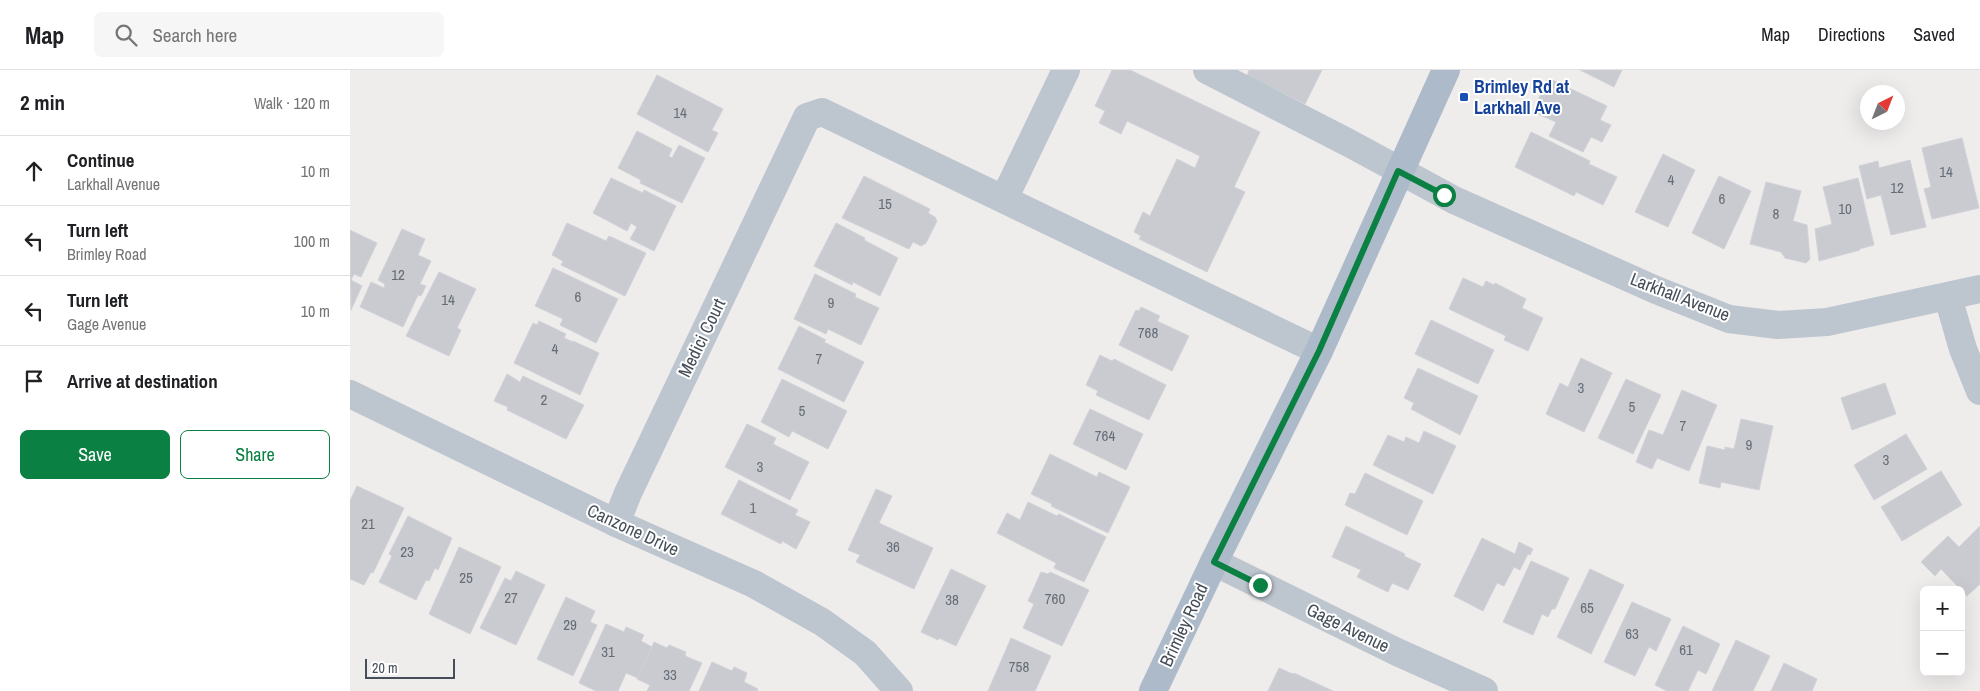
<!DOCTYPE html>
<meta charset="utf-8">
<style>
:root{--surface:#fff;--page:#f6f6f6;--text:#202124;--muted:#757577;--line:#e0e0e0;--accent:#0b8043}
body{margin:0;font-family:"Archivo Narrow",sans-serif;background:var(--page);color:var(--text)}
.controls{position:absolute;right:15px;bottom:15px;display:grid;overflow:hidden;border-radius:8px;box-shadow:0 5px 20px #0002}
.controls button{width:45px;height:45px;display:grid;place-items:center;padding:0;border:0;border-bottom:1px solid var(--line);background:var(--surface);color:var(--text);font:25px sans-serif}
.compass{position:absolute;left:1510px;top:15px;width:45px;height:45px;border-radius:50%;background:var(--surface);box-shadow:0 5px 20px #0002;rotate:42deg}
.scale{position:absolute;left:15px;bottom:12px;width:90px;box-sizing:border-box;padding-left:5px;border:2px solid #454e58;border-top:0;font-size:14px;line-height:18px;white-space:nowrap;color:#454e58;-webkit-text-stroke:4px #fff;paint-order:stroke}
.stop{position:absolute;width:15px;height:15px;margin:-11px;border:4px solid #0b8043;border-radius:50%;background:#fff}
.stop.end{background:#0b8043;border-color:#fff;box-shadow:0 1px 5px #0008}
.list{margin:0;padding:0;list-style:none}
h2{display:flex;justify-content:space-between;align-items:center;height:65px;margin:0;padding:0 20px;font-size:21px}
h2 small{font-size:16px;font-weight:400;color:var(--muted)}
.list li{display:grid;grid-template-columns:32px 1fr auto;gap:15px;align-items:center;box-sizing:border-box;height:70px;padding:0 20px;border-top:1px solid var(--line)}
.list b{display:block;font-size:19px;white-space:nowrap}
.list p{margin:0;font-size:16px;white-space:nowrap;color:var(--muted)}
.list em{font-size:16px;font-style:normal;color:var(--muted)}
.actions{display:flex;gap:10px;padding:15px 20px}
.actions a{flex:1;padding:11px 0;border:1px solid var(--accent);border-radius:8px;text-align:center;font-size:18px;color:var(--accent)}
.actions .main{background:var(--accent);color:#fff}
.icon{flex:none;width:28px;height:28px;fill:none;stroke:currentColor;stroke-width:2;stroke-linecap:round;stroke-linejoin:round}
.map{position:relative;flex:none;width:1630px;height:621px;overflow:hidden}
header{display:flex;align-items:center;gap:30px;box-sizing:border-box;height:70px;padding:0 25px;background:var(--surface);border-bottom:1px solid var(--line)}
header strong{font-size:24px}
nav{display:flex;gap:28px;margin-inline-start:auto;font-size:18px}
.search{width:350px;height:45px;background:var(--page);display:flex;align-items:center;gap:12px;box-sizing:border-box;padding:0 18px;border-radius:8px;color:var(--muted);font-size:19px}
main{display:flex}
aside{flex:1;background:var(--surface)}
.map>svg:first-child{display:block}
.building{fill:#c9cbd1;stroke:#d0d2d8}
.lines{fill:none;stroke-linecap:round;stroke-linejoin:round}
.minor{stroke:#bdc5ce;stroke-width:28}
.major{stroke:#acbaca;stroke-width:28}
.route{stroke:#0b8043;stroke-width:6}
.transit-dot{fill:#1a4fb4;stroke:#fff;stroke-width:2}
.labels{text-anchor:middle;stroke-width:4;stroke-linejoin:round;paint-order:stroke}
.number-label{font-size:15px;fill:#666d76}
.transit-label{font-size:18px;font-weight:bold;fill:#164399;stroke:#fff;text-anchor:start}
.street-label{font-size:18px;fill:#454e58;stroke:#fff}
</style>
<header>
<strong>Map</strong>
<div class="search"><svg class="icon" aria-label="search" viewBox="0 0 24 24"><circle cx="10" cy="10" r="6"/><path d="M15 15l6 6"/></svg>Search here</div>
<nav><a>Map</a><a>Directions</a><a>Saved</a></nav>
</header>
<main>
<aside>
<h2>2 min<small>Walk · 120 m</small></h2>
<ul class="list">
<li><svg class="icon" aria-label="ahead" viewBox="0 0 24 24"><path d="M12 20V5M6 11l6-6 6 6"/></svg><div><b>Continue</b><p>Larkhall Avenue</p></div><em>10 m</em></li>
<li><svg class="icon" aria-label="left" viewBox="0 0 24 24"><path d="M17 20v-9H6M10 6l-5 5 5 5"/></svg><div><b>Turn left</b><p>Brimley Road</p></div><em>100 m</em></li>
<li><svg class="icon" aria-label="left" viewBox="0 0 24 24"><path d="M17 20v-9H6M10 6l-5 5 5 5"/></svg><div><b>Turn left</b><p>Gage Avenue</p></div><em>10 m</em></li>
<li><svg class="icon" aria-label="arrive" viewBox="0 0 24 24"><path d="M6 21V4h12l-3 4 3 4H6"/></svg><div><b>Arrive at destination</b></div></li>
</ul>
<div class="actions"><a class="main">Save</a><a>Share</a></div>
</aside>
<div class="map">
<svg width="1630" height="621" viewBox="0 0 1630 621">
<rect width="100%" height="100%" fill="#efecec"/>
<g class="building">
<path d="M 762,0 L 780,0 L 910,62 L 884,117 L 895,122 L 857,202 L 789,169 L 791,166 L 784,162 L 793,142 L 800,146 L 827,89 L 845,98 L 850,86 L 777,51 L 771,64 L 749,53 L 755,41 L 745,36 Z"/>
<path d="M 899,0 L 972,0 L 955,34 L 897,6 Z"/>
<path d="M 1230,0 L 1272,0 L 1264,17 Z"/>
<path d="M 307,5 L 373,39 L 362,60 L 368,63 L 358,82 L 287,44 Z"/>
<path d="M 1198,8 L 1257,36 L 1250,50 L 1261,55 L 1252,72 L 1241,67 L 1233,82 L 1199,66 L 1206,52 L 1183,42 Z"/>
<path d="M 287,61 L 322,79 L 319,86 L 322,88 L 329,75 L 355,88 L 332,133 L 290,113 L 291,110 L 268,98 Z"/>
<path d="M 1181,62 L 1240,91 L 1239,94 L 1267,107 L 1253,135 L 1226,122 L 1224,126 L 1165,97 Z"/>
<path d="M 1612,68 L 1629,138 L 1582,149 L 1574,119 L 1581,117 L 1572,78 Z"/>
<path d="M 1313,84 L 1345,100 L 1318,157 L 1285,142 Z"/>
<path d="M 1560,90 L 1576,157 L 1541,165 L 1531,125 L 1517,129 L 1509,96 L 1528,91 L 1529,98 Z"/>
<path d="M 514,106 L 580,139 L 578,143 L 585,147 L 587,151 L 576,173 L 571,176 L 563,172 L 559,179 L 492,148 Z"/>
<path d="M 1369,106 L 1401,121 L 1374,179 L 1342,163 Z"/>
<path d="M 261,108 L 293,123 L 294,120 L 326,136 L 304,181 L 280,169 L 287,157 L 281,153 L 277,161 L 243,143 Z"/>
<path d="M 1508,108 L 1524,175 L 1509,179 L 1510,180 L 1469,191 L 1465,159 L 1482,154 L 1473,117 Z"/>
<path d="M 1416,112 L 1451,121 L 1443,151 L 1457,155 L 1460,189 L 1456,193 L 1435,188 L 1431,182 L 1400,174 Z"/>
<path d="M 217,153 L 256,171 L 259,166 L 296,183 L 275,226 L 211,195 L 213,191 L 202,185 Z"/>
<path d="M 486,153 L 515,168 L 514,170 L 548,188 L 530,226 L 503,212 L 502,215 L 464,196 Z"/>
<path d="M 52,159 L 75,169 L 68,185 L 81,191 L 70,214 L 76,216 L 71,226 L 68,225 L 53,257 L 10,237 L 21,212 L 34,218 L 35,214 L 28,210 Z"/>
<path d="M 0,160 L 27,173 L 11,207 L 4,204 L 1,210 L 12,216 L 1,240 Z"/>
<path d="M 203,198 L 268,229 L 246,273 L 210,255 L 213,249 L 185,236 Z"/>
<path d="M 89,202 L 126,219 L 107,258 L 111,260 L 99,286 L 56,266 Z"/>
<path d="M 465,204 L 506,224 L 505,227 L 529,238 L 511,275 L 478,259 L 476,264 L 444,249 Z"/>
<path d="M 1113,208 L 1133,217 L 1136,211 L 1144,215 L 1145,213 L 1176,229 L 1172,238 L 1193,248 L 1178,281 L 1154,270 L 1156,266 L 1099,239 Z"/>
<path d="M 791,237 L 810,246 L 807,251 L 839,266 L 822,301 L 769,275 L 786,240 L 789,241 Z"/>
<path d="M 1081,250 L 1144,280 L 1128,314 L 1065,284 Z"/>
<path d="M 189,251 L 216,264 L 214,268 L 223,272 L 223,271 L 249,283 L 230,325 L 164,293 L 183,253 L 187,255 Z"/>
<path d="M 449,256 L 476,270 L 474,272 L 514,292 L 494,332 L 428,299 Z"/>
<path d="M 750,285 L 762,291 L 764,289 L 816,315 L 799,350 L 746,325 L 748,321 L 736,315 Z"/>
<path d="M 1231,288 L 1262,303 L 1234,362 L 1196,344 L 1210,313 L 1218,317 Z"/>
<path d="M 1068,298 L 1128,326 L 1110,365 L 1061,339 L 1064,333 L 1054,328 Z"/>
<path d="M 157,304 L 170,312 L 173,306 L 234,335 L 216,369 L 157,340 L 158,337 L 144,331 Z"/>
<path d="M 432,309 L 497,341 L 478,379 L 442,361 L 439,367 L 411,352 Z"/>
<path d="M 1276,309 L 1311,325 L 1283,384 L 1248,368 Z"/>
<path d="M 1535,313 L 1546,344 L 1502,360 L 1491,328 Z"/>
<path d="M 1332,320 L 1367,335 L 1339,401 L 1307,388 L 1302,399 L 1286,392 L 1299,360 L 1313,365 Z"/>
<path d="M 740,339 L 793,364 L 776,400 L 723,374 Z"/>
<path d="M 1391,349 L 1423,356 L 1409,420 L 1371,412 L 1370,418 L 1349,413 L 1357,376 L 1375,380 L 1375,377 L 1384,379 Z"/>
<path d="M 397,354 L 426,368 L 423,374 L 459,392 L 440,430 L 375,397 Z"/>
<path d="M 1074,361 L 1106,376 L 1083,424 L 1023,395 L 1038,365 L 1054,372 L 1056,367 L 1069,373 Z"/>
<path d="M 1556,364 L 1577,399 L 1524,430 L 1504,395 Z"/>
<path d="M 700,384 L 747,407 L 749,402 L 780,417 L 758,463 L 701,436 L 702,434 L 681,424 Z"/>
<path d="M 1591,401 L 1612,435 L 1552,471 L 1531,437 Z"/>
<path d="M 1015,403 L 1073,431 L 1057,465 L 995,435 L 1000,423 L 1005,424 Z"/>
<path d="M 389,410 L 448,440 L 445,445 L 460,452 L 446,479 L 432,471 L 431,474 L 371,444 Z"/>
<path d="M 7,416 L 54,438 L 23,503 L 21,502 L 14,515 L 0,509 L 0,431 Z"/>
<path d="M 526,419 L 542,426 L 529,453 L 583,478 L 564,519 L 506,492 L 510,485 L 498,480 Z"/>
<path d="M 678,432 L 707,446 L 709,444 L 756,467 L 734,512 L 704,498 L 706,493 L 647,463 L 657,443 L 670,450 Z"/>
<path d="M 58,446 L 102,468 L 88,500 L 85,498 L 79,511 L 76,510 L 66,530 L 29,512 L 42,486 L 39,484 Z"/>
<path d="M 996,456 L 1055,484 L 1054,486 L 1071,494 L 1058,520 L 1042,513 L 1038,522 L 1007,507 L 1011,500 L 982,487 Z"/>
<path d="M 1630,456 L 1630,514 L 1617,526 L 1591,499 L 1585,506 L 1571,492 L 1598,466 L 1609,477 Z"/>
<path d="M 1132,468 L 1165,484 L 1169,472 L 1183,479 L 1180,485 L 1178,484 L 1170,500 L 1164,497 L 1154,516 L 1147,513 L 1133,541 L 1104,526 Z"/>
<path d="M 109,477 L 151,497 L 120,564 L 79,544 Z"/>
<path d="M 1181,491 L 1219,508 L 1205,539 L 1202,539 L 1198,547 L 1192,544 L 1183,565 L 1153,552 Z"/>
<path d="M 601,499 L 636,516 L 606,576 L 589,568 L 588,570 L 571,562 Z"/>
<path d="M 1240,499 L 1274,515 L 1241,584 L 1207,567 Z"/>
<path d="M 166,501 L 195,515 L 166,575 L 130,558 L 155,508 L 161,511 Z"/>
<path d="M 691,502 L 698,504 L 700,502 L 739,520 L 712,576 L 673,558 L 684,534 L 678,531 Z"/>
<path d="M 216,527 L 245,541 L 240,552 L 247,555 L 223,606 L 187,589 Z"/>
<path d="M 1282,532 L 1321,549 L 1306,581 L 1299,577 L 1285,606 L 1254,592 Z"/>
<path d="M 256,554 L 274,562 L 276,557 L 294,565 L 291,571 L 302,577 L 288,608 L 276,603 L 268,621 L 246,621 L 229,613 Z"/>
<path d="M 1333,556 L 1370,574 L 1356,604 L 1348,600 L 1338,621 L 1317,621 L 1305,615 Z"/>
<path d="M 661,568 L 701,586 L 685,621 L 638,621 Z"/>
<path d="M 1386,570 L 1420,586 L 1403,621 L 1362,621 Z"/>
<path d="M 304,572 L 317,578 L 319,575 L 336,582 L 335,586 L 352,593 L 339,621 L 297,621 L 300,615 L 287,609 Z"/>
<path d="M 362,592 L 382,601 L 384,597 L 397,603 L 394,612 L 408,619 L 407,621 L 349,621 Z"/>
<path d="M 1434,593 L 1467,609 L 1462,621 L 1421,621 Z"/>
<path d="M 929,598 L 943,604 L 944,603 L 983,621 L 918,621 Z"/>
</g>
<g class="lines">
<g class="minor">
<path d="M 857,0 L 999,73 L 1104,130 L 1306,220 L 1379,249 L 1428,255 L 1477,252 L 1630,219"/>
<path d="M 654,129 L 716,0"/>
<path d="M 1598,227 L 1613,279 L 1630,321"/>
<path d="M 0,324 L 266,453 L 404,514 L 472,552 L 515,583 L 549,621"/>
<path d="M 266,453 L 278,423 L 457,47 L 472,42 L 969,281"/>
<path d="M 864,492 L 1047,582 L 1134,621"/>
</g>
<path class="major" d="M 803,621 L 864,492 L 969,281 L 1096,0"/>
</g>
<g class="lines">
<path class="route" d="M 910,515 L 864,492 L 969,281 L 1048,101 L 1094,125"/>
</g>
<rect class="transit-dot" x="1109" y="22" width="10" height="10" rx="2.5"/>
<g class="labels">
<g class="number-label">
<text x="330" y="48">14</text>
<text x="1596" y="107">14</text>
<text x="1321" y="115">4</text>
<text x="1547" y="123">12</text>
<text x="1372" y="134">6</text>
<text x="535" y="139">15</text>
<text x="1495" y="144">10</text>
<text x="1426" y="149">8</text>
<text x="48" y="210">12</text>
<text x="228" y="232">6</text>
<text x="98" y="235">14</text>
<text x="481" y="238">9</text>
<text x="798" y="268">768</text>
<text x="205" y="284">4</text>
<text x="469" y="294">7</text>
<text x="1231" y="323">3</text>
<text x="194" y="335">2</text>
<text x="1282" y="342">5</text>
<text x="452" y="346">5</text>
<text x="1333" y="361">7</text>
<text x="755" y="371">764</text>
<text x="1399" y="380">9</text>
<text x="1536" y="395">3</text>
<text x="410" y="402">3</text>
<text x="403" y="443">1</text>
<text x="18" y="459">21</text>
<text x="543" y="482">36</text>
<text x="57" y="487">23</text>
<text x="116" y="513">25</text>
<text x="161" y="533">27</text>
<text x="705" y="534">760</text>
<text x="602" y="535">38</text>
<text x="1237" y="543">65</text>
<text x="220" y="560">29</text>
<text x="1282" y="569">63</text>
<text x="1336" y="585">61</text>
<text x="258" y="587">31</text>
<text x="669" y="602">758</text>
<text x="320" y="610">33</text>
</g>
<g class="transit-label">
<text x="1124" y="23">Brimley Rd at<tspan x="1124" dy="21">Larkhall Ave</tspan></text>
</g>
<g class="street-label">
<text transform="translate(1330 227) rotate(21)" y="6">Larkhall Avenue</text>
<text transform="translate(352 268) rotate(-64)" y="6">Medici Court</text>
<text transform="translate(283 460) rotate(25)" y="6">Canzone Drive</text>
<text transform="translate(834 555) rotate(-65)" y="6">Brimley Road</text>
<text transform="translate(998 558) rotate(26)" y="6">Gage Avenue</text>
</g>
</g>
</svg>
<div class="controls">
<button>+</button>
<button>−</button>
</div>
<svg class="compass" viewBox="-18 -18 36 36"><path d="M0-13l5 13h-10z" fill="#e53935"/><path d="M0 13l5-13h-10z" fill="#757577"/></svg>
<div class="scale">20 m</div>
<div class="stop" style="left:1094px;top:125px"></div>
<div class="stop end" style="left:910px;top:515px"></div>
</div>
</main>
